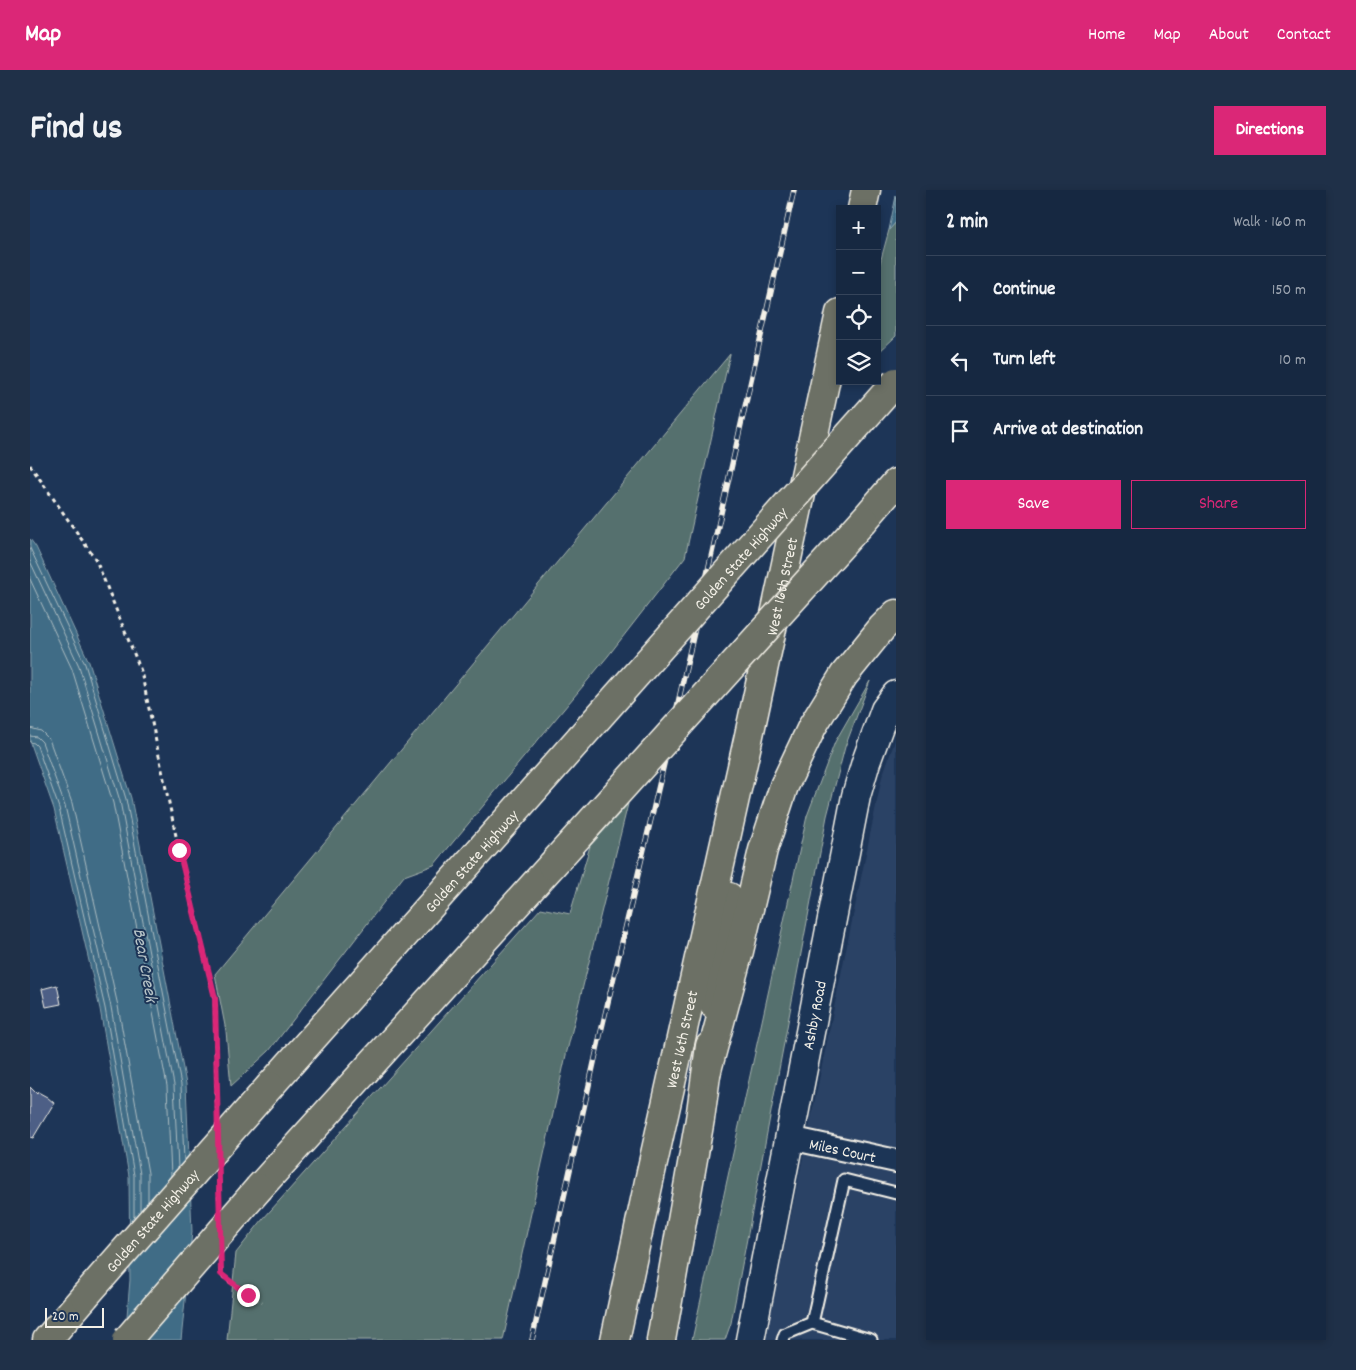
<!DOCTYPE html>
<meta charset="utf-8">
<style>
:root{--surface:#162841;--page:#1f3048;--text:#f1f3f6;--muted:#9ea6b1;--line:#35445a;--accent:#db2777}
body{margin:0;font-family:Dekko,sans-serif;background:var(--page);color:var(--text)}
.controls{position:absolute;right:15px;top:15px;display:grid;overflow:hidden;border-radius:0px;box-shadow:0 2px 8px #0003}
.controls button{width:45px;height:45px;display:grid;place-items:center;padding:0;border:0;border-bottom:1px solid var(--line);background:var(--surface);color:var(--text);font:25px sans-serif}
.scale{position:absolute;left:15px;bottom:12px;width:59px;box-sizing:border-box;padding-left:5px;border:2px solid #f4f1e8;border-top:0;font-size:14px;line-height:18px;white-space:nowrap;color:#f4f1e8;-webkit-text-stroke:4px #1d3557;paint-order:stroke}
.stop{position:absolute;width:15px;height:15px;margin:-11px;border:4px solid #db2777;border-radius:50%;background:#fff}
.stop.end{background:#db2777;border-color:#fff;box-shadow:0 1px 5px #0008}
.list{margin:0;padding:0;list-style:none}
h2{display:flex;justify-content:space-between;align-items:center;height:65px;margin:0;padding:0 20px;font-size:21px}
h2 small{font-size:16px;font-weight:400;color:var(--muted)}
.list li{display:grid;grid-template-columns:32px 1fr auto;gap:15px;align-items:center;box-sizing:border-box;height:70px;padding:0 20px;border-top:1px solid var(--line)}
.list b{display:block;font-size:19px;white-space:nowrap}
.list em{font-size:16px;font-style:normal;color:var(--muted)}
.actions{display:flex;gap:10px;padding:15px 20px}
.actions a{flex:1;padding:11px 0;border:1px solid var(--accent);border-radius:0px;text-align:center;font-size:18px;color:var(--accent)}
.actions .main{background:var(--accent);color:#fff}
.icon{flex:none;width:28px;height:28px;fill:none;stroke:currentColor;stroke-width:2;stroke-linecap:round;stroke-linejoin:round}
.map{position:relative;flex:none;width:866px;height:1150px;overflow:hidden;border-radius:0px}
header{display:flex;align-items:center;gap:30px;box-sizing:border-box;height:70px;padding:0 25px;background:var(--accent);color:#fff}
header strong{font-size:24px}
nav{display:flex;gap:28px;margin-inline-start:auto;font-size:18px}
.intro{display:flex;align-items:center;justify-content:space-between;box-sizing:border-box;height:120px;padding:0 30px}
h1{margin:0;font-size:35px}
.button{padding:12px 22px;border-radius:0px;background:var(--accent);color:#fff;font-size:18px;font-weight:700}
main{display:flex;gap:30px;padding:0 30px}
aside{flex:1;background:var(--surface);border-radius:0px;box-shadow:0 2px 8px #0003}
.map>svg:first-child{display:block}
.built{fill:#2b4265}
.green{fill:#54706e;stroke:#a4b0ab}
.water{fill:#406c86;stroke:#88a1ad}
.lines{fill:none;stroke-linecap:round;stroke-linejoin:round}
.shore{stroke:#acbcc1;stroke-width:1}
.building{fill:#4d5f86;stroke:#f4f1e8}
.lane-casing{stroke:#f4f1e8;stroke-width:15}
.street-casing{stroke:#f4f1e8;stroke-width:26}
.secondary-casing{stroke:#f4f1e8;stroke-width:31}
.primary-casing{stroke:#f4f1e8;stroke-width:31}
.highway-casing{stroke:#f4f1e8;stroke-width:31}
.path{stroke:#f4f1e8;stroke-width:3;stroke-dasharray:4 4;stroke-linecap:butt}
.lane{stroke:#1d3557;stroke-width:11}
.street{stroke:#1d3557;stroke-width:22}
.secondary{stroke:#1d3557;stroke-width:28}
.primary{stroke:#6c7065;stroke-width:28}
.highway{stroke:#6c7065;stroke-width:28}
.rail-casing{stroke:#f4f1e8;stroke-width:5.5}
.rail{stroke:#1d3557;stroke-width:4;stroke-dasharray:11;stroke-linecap:butt}
.highway-bridge-casing{stroke:#f4f1e8;stroke-width:31;stroke-linecap:butt}
.highway-bridge{stroke:#6c7065;stroke-width:28}
.route{stroke:#db2777;stroke-width:6}
.labels{text-anchor:middle;stroke-width:4;stroke-linejoin:round;paint-order:stroke}
.street-label{font-size:16px;fill:#f4f1e8;stroke:#1d3557}
.water-label{font-size:18px;font-style:italic;fill:#b5c2c6;stroke:#1d3557}
</style>
<header>
<strong>Map</strong>
<nav><a>Home</a><a>Map</a><a>About</a><a>Contact</a></nav>
</header>
<div class="intro"><h1>Find us</h1><a class="button">Directions</a></div>
<main>
<div class="map">
<svg width="866" height="1150" viewBox="0 0 866 1150">
<rect width="100%" height="100%" fill="#1d3557"/>
<filter id="ink" filterUnits="userSpaceOnUse"><feTurbulence type="fractalNoise" baseFrequency=".02" numOctaves="2"/><feDisplacementMap in="SourceGraphic" scale="10" xChannelSelector="R" yChannelSelector="G"/><feConvolveMatrix kernelMatrix="1 2 1 2 8 2 1 2 1" color-interpolation-filters="sRGB"/></filter>
<g filter="url(#ink)">
<path class="built" d="M 866,548 L 866,1150 L 735,1150 L 852,587 Z"/>
<g class="green">
<path d="M 866,32 L 866,146 L 847,164 L 847,84 L 859,40 Z"/>
<path d="M 700,164 L 655,367 L 578,466 L 404,675 L 374,686 L 239,861 L 201,896 L 196,841 L 185,784 Z"/>
<path d="M 840,491 L 815,557 L 797,626 L 701,1133 L 695,1150 L 662,1150 L 777,626 L 805,552 Z"/>
<path d="M 598,614 L 536,865 L 473,1150 L 197,1150 L 206,1063 L 233,1029 L 511,718 L 540,724 L 560,656 Z"/>
</g>
<g class="water">
<path d="M 866,6 L 866,32 L 859,40 Z"/>
<path d="M 0,349 L 6,357 L 59,472 L 101,608 L 156,894 L 162,1042 L 151,1150 L 95,1150 L 100,1090 L 99,986 L 70,819 L 24,619 L 0,551 Z"/>
</g>
<g class="lines">
<g class="shore">
<path d="M 0,358 L 55,474 L 96,609 L 151,895 L 154,971"/>
<path d="M 0,371 L 49,476 L 90,611 L 144,895 L 148,978"/>
<path d="M 0,389 L 42,479 L 83,613 L 137,896 L 141,986"/>
<path d="M 0,538 L 11,541 L 19,549 L 42,613 L 88,816 L 118,983 L 118,1012"/>
<path d="M 0,546 L 7,547 L 12,552 L 35,616 L 81,817 L 110,984 L 110,1020"/>
<path d="M 0,552 L 4,553 L 7,556 L 29,618 L 75,818 L 104,985 L 104,1027"/>
</g>
</g>
<g class="building">
<path d="M 27,795 L 31,814 L 16,817 L 12,799 Z"/>
<path d="M 0,897 L 7,904 L 8,902 L 17,907 L 24,913 L 3,948 L 0,947 Z"/>
</g>
<g class="lines">
<g class="lane-casing">
<g id="lane">
<path d="M 753,1150 L 755,1144 L 782,1133"/>
<path d="M 841,1150 L 782,1133 L 814,990 L 866,1003"/>
</g>
</g>
<g class="street-casing">
<g id="street">
<path id="s1" d="M 760,948 L 866,971"/>
</g>
</g>
<g class="secondary-casing">
<g id="secondary">
<path id="s2" d="M 720,1150 L 826,606 L 836,572 L 855,520 L 866,505"/>
</g>
</g>
<g class="primary-casing">
<g id="primary">
<path d="M 832,19 L 836,0"/>
<path d="M 685,816 L 699,707"/>
<path id="s3" d="M 585,1150 L 621,982 L 718,550 L 810,123"/>
<path d="M 631,1150 L 670,929 L 680,856"/>
</g>
</g>
<g class="highway-casing">
<g id="highway">
<path d="M 834,330 L 866,293"/>
<path d="M 677,880 L 709,761 L 733,660 L 754,596 L 782,537 L 814,485 L 852,438 L 866,424"/>
<path id="s4" d="M 240,896 L 550,548"/>
<path d="M 229,998 L 522,675"/>
<path d="M 17,1150 L 55,1106"/>
</g>
</g>
<g class="path">
<path d="M 0,275 L 66,370 L 111,481 L 149,660 L 185,808 L 187,919"/>
<path d="M 189,990 L 189,1009"/>
<path d="M 191,1078 L 191,1085 L 218,1105 L 232,1112"/>
</g>
<use href="#lane" class="lane"/>
<use href="#street" class="street"/>
<use href="#secondary" class="secondary"/>
<use href="#primary" class="primary"/>
<use href="#highway" class="highway"/>
<g class="rail-casing">
<path id="rail" d="M 502,1150 L 570,846 L 641,544 L 764,0"/>
</g>
<use href="#rail" class="rail"/>
<g class="highway-bridge-casing">
<g id="highway-bridge">
<path id="s5" d="M 550,548 L 866,192"/>
<path d="M 522,675 L 834,330"/>
<path id="s6" d="M 55,1106 L 240,896"/>
<path d="M 97,1150 L 229,998"/>
</g>
</g>
<use href="#highway-bridge" class="highway-bridge"/>
</g>
</g>
<g class="lines" filter="url(#ink)">
<path class="route" d="M 149,660 L 185,808 L 191,1084 L 218,1105"/>
</g>
<g class="labels">
<g class="street-label">
<text dy="6" stroke="none"><textPath href="#s5" startOffset="241">Golden State Highway</textPath></text>
<text dy="6" stroke="none"><textPath href="#s3" startOffset="772">West 16th Street</textPath></text>
<text dy="6" stroke="none"><textPath href="#s4" startOffset="302">Golden State Highway</textPath></text>
<text dy="6" stroke="none"><textPath href="#s2" startOffset="331">Ashby Road</textPath></text>
<text dy="6" stroke="none"><textPath href="#s3" startOffset="308">West 16th Street</textPath></text>
<text dy="6" stroke="none"><textPath href="#s1" startOffset="54">Miles Court</textPath></text>
<text dy="6" stroke="none"><textPath href="#s6" startOffset="101">Golden State Highway</textPath></text>
</g>
<g class="water-label">
<text transform="translate(116 775) rotate(80)" y="6">Bear Creek</text>
</g>
</g>
</svg>
<div class="controls">
<button>+</button>
<button>−</button>
<button><svg class="icon" aria-label="locate" viewBox="0 0 24 24"><circle cx="12" cy="12" r="6"/><path d="M12 2v4M12 18v4M2 12h4M18 12h4"/></svg></button>
<button><svg class="icon" aria-label="layers" viewBox="0 0 24 24"><path d="M12 4l9 5-9 5-9-5zM3 14l9 5 9-5"/></svg></button>
</div>
<div class="scale">20 m</div>
<div class="stop" style="left:149px;top:660px"></div>
<div class="stop end" style="left:218px;top:1105px"></div>
</div>
<aside>
<h2>2 min<small>Walk · 160 m</small></h2>
<ul class="list">
<li><svg class="icon" aria-label="ahead" viewBox="0 0 24 24"><path d="M12 20V5M6 11l6-6 6 6"/></svg><div><b>Continue</b></div><em>150 m</em></li>
<li><svg class="icon" aria-label="left" viewBox="0 0 24 24"><path d="M17 20v-9H6M10 6l-5 5 5 5"/></svg><div><b>Turn left</b></div><em>10 m</em></li>
<li><svg class="icon" aria-label="arrive" viewBox="0 0 24 24"><path d="M6 21V4h12l-3 4 3 4H6"/></svg><div><b>Arrive at destination</b></div></li>
</ul>
<div class="actions"><a class="main">Save</a><a>Share</a></div>
</aside>
</main>
